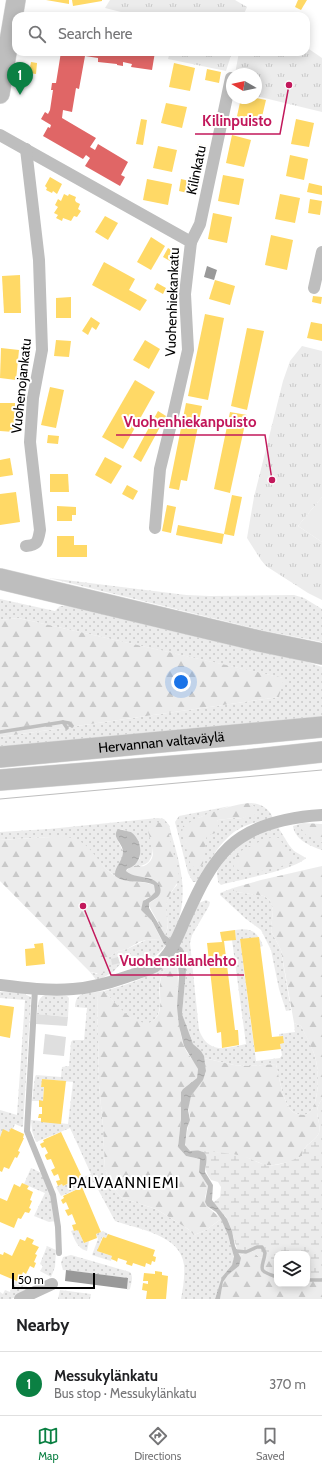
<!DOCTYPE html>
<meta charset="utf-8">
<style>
:root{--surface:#fff;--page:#f6f6f6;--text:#202124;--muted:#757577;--line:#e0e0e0;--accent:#0b8043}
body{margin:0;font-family:Cabin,sans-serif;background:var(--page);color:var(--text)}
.controls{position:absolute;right:12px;bottom:12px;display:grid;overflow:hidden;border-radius:8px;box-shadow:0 2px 10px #0003}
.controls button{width:36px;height:36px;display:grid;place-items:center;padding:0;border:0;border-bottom:1px solid var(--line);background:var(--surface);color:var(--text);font:20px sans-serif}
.compass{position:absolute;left:226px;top:68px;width:36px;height:36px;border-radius:50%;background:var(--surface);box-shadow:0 2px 10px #0003;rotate:279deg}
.scale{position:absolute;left:12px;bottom:10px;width:83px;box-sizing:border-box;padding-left:4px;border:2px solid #000;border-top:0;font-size:11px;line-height:14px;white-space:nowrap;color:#000;-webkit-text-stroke:3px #fff;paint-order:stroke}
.you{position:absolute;left:181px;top:682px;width:14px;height:14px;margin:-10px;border:3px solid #fff;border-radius:50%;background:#1a73e8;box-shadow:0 0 0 6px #1a73e833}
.badge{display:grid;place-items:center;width:26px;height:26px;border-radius:50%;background:var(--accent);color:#fff;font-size:13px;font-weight:700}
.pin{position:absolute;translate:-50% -33px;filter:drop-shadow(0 1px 2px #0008)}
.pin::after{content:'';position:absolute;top:21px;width:14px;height:12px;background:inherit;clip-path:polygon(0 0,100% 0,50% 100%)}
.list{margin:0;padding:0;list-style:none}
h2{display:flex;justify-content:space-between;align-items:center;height:52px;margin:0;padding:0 16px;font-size:17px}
h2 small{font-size:13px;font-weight:400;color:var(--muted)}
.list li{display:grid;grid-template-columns:26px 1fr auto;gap:12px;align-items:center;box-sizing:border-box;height:64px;padding:0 16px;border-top:1px solid var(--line)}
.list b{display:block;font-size:15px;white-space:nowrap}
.list p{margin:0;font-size:13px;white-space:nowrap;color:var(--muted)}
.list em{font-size:13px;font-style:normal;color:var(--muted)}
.icon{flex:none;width:22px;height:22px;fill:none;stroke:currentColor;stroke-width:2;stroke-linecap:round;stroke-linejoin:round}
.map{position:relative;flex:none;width:322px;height:1299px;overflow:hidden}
.search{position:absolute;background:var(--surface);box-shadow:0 2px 10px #0003;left:12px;right:12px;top:12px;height:44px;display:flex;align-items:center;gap:10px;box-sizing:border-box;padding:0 14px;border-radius:12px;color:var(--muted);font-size:15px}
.sheet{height:116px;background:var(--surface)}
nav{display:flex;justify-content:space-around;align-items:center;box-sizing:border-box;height:56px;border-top:1px solid var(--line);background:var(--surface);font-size:11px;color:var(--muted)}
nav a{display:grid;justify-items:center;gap:2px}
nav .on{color:var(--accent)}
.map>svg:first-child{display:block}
.grass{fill:url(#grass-dots)}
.forest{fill:url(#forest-firs)}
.wetland{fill:url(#wetland-marsh)}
.park{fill:url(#park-tufts)}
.pitch{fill:#ececec}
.water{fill:url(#water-ripples)}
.homes{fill:#ffd966}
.shops{fill:#e06666}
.industry{fill:#999}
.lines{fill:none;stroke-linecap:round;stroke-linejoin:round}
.stream{stroke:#bfbfbf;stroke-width:3.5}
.building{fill:#dfdfdf}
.primary-casing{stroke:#dbdbdb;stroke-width:20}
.highway-casing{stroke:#dbdbdb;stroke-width:22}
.lane{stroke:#bebebe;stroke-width:6}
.street{stroke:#bebebe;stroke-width:12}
.primary{stroke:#bebebe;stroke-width:19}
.highway{stroke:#bebebe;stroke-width:21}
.tram{stroke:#bebebe;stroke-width:1}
.labels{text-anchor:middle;stroke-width:4;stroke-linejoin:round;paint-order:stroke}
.street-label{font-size:14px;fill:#000;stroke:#fff}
.neighbourhood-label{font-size:15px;letter-spacing:1px;fill:#000;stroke:#fff}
.leader{fill:none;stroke:#c2185b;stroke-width:1.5}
.callout-dot{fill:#c2185b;stroke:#fff;stroke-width:1.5}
.callout-label{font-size:15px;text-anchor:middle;font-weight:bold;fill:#c2185b;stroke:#fff;stroke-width:4;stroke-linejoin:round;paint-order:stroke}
</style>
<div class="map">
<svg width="322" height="1299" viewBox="0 0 322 1299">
<defs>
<pattern id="grass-dots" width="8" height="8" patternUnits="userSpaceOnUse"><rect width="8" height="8" fill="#ececec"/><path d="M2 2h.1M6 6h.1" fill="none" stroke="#c9c9c9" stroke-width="1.8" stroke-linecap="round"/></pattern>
<pattern id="forest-firs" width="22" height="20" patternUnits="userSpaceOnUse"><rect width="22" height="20" fill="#ececec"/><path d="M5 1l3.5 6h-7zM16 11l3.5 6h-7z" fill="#c9c9c9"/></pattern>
<pattern id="wetland-marsh" width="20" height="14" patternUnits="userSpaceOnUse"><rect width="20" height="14" fill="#ececec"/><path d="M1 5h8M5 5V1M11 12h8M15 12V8" fill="none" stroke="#c9c9c9"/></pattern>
<pattern id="park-tufts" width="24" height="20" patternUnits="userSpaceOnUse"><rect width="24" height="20" fill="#ececec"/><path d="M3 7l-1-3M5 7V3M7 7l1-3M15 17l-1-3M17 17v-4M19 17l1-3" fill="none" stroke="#c9c9c9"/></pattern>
<pattern id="water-ripples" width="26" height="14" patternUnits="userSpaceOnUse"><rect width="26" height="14" fill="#bfbfbf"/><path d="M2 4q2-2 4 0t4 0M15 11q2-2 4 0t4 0" fill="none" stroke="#a2a2a2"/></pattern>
</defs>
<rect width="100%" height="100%" fill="#fff"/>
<g class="grass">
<path d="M 49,578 L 186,595 L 210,596 L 294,595 L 304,598 L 322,609 L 322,642 L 265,631 Z"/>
<path d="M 0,599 L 55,611 L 60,606 L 79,606 L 308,662 L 322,667 L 322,718 L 0,749 L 0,737 L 279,697 L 283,678 L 18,618 L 0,620 Z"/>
<path d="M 249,803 C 260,803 269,808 273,818 C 260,821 245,824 234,832 C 218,844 207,865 197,882 L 193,882 L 188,873 L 175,822 L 179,816 L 230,806 L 198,818 L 205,850 L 205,838 L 218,820 L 234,818 L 242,819 L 255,807 Z"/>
<path d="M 158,818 L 164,819 L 169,825 C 180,866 193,898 170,939 L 165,935 C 171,923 166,919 166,907 C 166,898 171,892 177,885 L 153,844 C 153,859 149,867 134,866 L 140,858 L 139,845 L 137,839 L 131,832 L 120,829 L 116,837 L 123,851 L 123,856 L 115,874 L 115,876 L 107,870 L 98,860 L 51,837 L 0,840 L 0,832 L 49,829 Z"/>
<path d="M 303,823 L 315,838 L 322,842 L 322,850 C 310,846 295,840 293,826 Z"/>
<path d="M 278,827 L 289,845 L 294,851 L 306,858 C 294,870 243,879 224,884 L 221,885 L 218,882 C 218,879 217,876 217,873 C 220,862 242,842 252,837 C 260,832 270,830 278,827 Z"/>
<path d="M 233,888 L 234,890 L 236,892 L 264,896 L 270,900 L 273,910 L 271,931 L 281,950 L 291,1010 L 286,1011 L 279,989 L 271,950 L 261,930 L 246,919 L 220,895 L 220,893 Z"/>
<path d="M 206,900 L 210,902 L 209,906 L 192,935 L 190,943 L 199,1030 C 208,1054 225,1049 246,1044 L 232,940 L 236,940 L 235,930 C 251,927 258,932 263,946 L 260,947 L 259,937 L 240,940 L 256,1061 L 280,1058 L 282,1055 L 280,1044 L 284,1043 L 283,1036 L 279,1036 L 279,1034 L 295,1032 L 294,1023 L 301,1026 C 307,1038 315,1051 317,1066 C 319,1077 319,1115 303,1115 C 299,1114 295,1114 292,1111 C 283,1103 279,1076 276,1064 L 249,1066 L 234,1065 L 204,1058 L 201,1051 L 194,1046 L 191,1041 L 182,1014 L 186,971 L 184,951 L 179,946 L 199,903 Z"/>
<path d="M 161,939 L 166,945 C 157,957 147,962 134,969 L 131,969 L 133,960 L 128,958 L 124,960 L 113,972 L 97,981 L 90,972 L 97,974 L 109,957 L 118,951 L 127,949 L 146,940 Z"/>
<path d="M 176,952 L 178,956 L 177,963 C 173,965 168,967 164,971 C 157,981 160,993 160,1004 C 160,1010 158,1017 153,1021 C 137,1033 114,1001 104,991 C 129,984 161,975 176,952 Z"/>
<path d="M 0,992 L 20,992 L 31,997 L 23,1126 L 22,1127 L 15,1124 L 13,1129 L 11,1128 L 9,1132 L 3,1130 L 0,1137 L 0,1110 L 17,1115 L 25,1000 L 0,998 Z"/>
<path d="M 97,992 L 99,1085 L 103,1126 L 105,1169 L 112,1187 L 122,1198 L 156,1209 L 188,1229 L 194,1235 L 206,1230 L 221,1219 C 226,1228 236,1253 233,1263 C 229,1276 218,1285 215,1299 L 181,1299 C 183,1288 185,1276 184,1265 C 181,1235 138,1229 115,1221 L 94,1182 L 61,1196 L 56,1187 L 62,1184 L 63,1186 L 91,1174 L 70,1128 L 36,1142 L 32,1131 L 31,1120 L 68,1124 L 73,1082 L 42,1079 L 41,1087 L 44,1087 L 43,1101 L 32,1101 L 35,1077 L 36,1075 L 61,1077 L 62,1067 L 69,1066 L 71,1042 L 73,1040 L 84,1040 L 87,1008 L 75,1007 C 76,992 84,994 97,992 Z"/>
<path d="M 45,995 L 67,996 L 69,998 L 68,1017 L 37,1014 C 38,1006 37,998 45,995 Z"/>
<path d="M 31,1168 C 35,1170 39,1171 42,1174 C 49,1184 53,1209 55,1221 L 49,1222 L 34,1216 L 45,1193 L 24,1184 Z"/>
<path d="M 74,1230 L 74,1231 L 78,1230 L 84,1243 L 89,1241 L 87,1251 C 77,1248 75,1240 71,1231 Z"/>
<path d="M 103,1231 L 108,1234 L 106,1238 L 102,1237 L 98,1251 L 112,1256 L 111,1261 L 92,1255 L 98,1239 L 96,1234 Z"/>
<path d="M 47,1246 L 56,1250 L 55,1267 L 51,1277 L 40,1271 L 43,1266 L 40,1264 Z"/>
<path d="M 71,1255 L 130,1272 C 134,1277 131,1284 130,1289 L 127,1290 L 128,1278 L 63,1270 L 61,1263 L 63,1257 Z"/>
<path d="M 15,1280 L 33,1290 L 11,1299 L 0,1299 L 0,1292 L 3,1294 L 5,1290 L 10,1292 Z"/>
<path d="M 60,1290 L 91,1294 L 90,1299 L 58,1299 Z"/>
</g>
<g class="forest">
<path d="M 18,618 L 284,678 L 279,697 L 0,737 L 0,620 Z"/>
<path d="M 249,803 L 255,807 L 256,811 L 254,817 L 246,816 L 242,819 L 234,818 L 218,820 L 217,822 L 219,828 L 218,832 L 207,836 C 205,840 204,857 203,864 L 197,868 L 191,866 L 182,833 L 183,826 C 204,814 225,806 249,803 Z"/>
<path d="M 156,822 L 164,824 L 168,831 L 179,875 C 178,886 170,891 167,901 C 164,915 172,921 165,935 L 148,904 L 157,898 L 156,882 C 147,876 133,879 126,871 C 128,869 132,866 134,866 C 138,865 141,867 144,866 C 161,858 149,840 148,830 L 152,823 Z"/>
<path d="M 303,823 L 322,824 L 322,842 L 306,835 L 300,827 Z"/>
<path d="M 51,837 C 61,837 73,836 81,842 C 96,851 102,871 119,878 C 130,883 146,881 154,885 L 155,892 L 150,897 L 145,899 L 141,910 L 152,921 L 161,939 L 146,940 L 139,942 L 127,949 L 118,951 L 109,957 L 109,970 L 102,974 L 90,972 L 0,881 L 0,840 Z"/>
<path d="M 272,837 L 279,838 L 287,850 L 297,859 L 295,863 C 276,866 253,878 234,868 C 230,849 259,843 272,837 Z"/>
<path d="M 322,866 L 322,1099 C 311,1115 322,1119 319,1133 C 315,1142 303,1144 302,1156 L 289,1162 L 274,1165 L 265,1165 L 248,1158 L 231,1154 L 200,1151 L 190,1151 L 186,1148 L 185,1142 L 190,1117 L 188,1107 L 191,1096 L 205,1075 L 206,1071 L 204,1058 L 234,1065 L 249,1066 L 276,1064 C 279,1076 283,1103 292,1111 C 295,1114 299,1114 303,1115 C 319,1115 319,1077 317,1066 C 315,1051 307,1039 301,1026 L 294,1023 L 281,950 L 271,931 L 273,910 L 270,900 L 264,896 L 236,892 L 234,890 L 233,888 L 261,880 Z"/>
<path d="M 177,963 C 180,992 174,1017 184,1046 C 187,1055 195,1061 198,1069 L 197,1078 L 183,1089 L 181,1092 L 181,1119 L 178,1147 L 186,1156 L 200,1159 L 199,1172 L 208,1186 C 207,1191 205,1195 205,1199 C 204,1208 216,1212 221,1219 L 206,1230 L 194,1235 L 188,1229 L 156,1209 L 122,1198 L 112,1187 L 105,1169 L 103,1126 L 99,1085 L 97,992 L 104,991 C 117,1004 129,1023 149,1023 C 170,1014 153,987 164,971 C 167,967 173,965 177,963 Z"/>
<path d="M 249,1250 C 254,1251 255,1254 259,1257 C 262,1258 266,1258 269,1259 C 280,1262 277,1275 277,1284 L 307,1284 L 307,1277 L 314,1278 L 322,1284 L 322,1299 L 220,1299 L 223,1282 L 228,1275 L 239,1266 L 240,1256 Z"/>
</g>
<path class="wetland" d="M 322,1099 L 322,1284 C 317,1284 315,1278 307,1277 L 307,1254 L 277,1254 L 277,1267 L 271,1260 L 259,1257 L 251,1250 L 246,1251 L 240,1256 C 234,1244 233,1229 226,1217 C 222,1212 216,1208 213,1203 L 220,1197 L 221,1187 L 218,1182 L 211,1180 C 205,1172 205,1168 207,1159 L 202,1151 C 216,1152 229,1153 243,1156 C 250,1158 256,1162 263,1164 C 277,1168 290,1161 302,1156 C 303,1144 315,1142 319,1133 C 322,1119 311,1115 322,1099 Z"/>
<g class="park">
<path d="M 110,0 L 235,0 L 247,7 L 243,16 L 137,16 L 105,8 Z"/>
<path d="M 306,47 L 322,58 L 322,112 L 256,96 L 256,74 L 235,74 L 239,52 L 306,52 Z"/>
<path d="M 170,52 L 232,52 L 226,71 L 168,59 Z"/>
<path d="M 302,346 L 322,351 L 322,497 L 298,526 L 322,542 L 322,600 L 308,593 L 266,566 L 261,560 L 247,538 L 254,497 L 283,381 L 290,361 Z"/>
</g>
<path class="pitch" d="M 322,497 L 322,542 L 298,526 Z"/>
<path class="water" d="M 118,829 L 131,832 C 144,841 144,865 127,869 L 126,871 C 136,880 155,874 160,887 C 163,896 154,899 149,903 L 149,908 L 165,935 L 182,948 L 184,951 L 186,971 L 182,1014 L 193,1044 L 201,1051 L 204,1056 L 206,1071 L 203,1080 L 191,1096 L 188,1110 L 190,1120 L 187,1128 L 185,1145 L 190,1151 C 193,1151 197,1150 200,1151 C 211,1153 205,1165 205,1172 L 213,1185 L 212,1200 L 227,1219 L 232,1231 L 235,1246 L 241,1258 L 239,1266 L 228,1275 L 223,1282 L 220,1299 L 215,1299 L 222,1277 L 232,1265 L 234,1257 L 228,1235 L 221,1219 L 216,1212 L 207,1206 L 205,1202 L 208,1186 L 199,1172 L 200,1159 L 186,1156 L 178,1147 L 181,1119 L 181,1092 L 183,1089 L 197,1078 L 198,1069 L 184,1046 L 179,1026 L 177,1007 L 179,976 L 177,954 L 164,944 L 152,921 L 141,910 L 143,901 L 150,897 L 155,892 L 154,885 C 143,879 127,885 115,876 C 114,867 123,861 123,852 C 123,843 111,838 118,829 Z"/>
<g class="homes">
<path d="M 46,0 L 69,0 L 69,4 Z"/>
<path d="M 72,0 L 102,0 L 102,1 L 73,6 Z"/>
<path d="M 298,0 L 307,0 L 301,10 L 295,7 Z"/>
<path d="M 31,62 L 37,63 L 36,74 L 29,73 Z"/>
<path d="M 174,63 L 195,68 L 190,91 L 169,87 Z"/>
<path d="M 207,69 L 221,72 L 219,83 L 205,80 Z"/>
<path d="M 241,98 L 256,98 L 266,100 L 260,125 L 250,123 L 249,128 L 235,125 Z"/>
<path d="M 166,103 L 187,107 L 182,128 L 161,123 Z"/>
<path d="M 141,119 L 147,120 L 143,145 L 136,144 Z"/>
<path d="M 296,119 L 314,123 L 309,147 L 291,144 Z"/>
<path d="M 232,135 L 251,140 L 244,167 L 226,163 Z"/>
<path d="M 198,144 L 207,146 L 204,162 L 195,160 Z"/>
<path d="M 158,146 L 177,150 L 172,172 L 153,168 Z"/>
<path d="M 290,155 L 308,159 L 304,180 L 286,176 Z"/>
<path d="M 223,175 L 244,179 L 239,205 L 218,201 Z"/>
<path d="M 50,177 L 62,184 L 57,194 L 53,191 L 52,193 L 46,190 L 47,188 L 45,186 Z"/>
<path d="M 147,179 L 172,184 L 168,205 L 143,200 Z"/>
<path d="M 181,179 L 198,183 L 196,195 L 179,191 Z"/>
<path d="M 309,183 L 322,186 L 322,195 L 307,192 Z"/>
<path d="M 64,194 L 68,196 L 69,194 L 76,197 L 75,200 L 76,202 L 80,204 L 78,209 L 81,211 L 77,217 L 74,216 L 71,221 L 63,218 L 62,221 L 56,218 L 58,215 L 54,213 L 58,207 L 55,205 L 58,199 L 61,201 Z"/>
<path d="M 280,194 L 300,198 L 295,223 L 275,219 Z"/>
<path d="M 310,199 L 322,201 L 320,215 L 308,213 Z"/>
<path d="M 213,213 L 232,217 L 227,243 L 208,239 Z"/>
<path d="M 105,216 L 118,223 L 108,240 L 95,232 Z"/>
<path d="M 271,235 L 293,240 L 287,270 L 265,265 Z"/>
<path d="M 151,237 L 165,246 L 151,270 L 137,262 Z"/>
<path d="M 168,248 L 175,252 L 170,261 L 163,257 Z"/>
<path d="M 104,262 L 135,279 L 129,290 L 147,300 L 140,311 L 92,285 Z"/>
<path d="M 20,275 L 21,313 L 4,313 L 2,276 Z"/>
<path d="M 215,280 L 235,286 L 230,305 L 209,299 Z"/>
<path d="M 157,283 L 166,288 L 163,294 L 154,289 Z"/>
<path d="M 313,296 L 322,297 L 321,304 L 312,302 Z"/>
<path d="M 71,297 L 71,318 L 56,318 L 56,298 Z"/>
<path d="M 205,314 L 224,318 L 208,400 L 188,396 Z"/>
<path d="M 91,317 L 100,323 L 96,330 L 92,327 L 88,335 L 82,331 Z"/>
<path d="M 311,322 L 322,324 L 322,341 L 307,338 Z"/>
<path d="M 247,328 L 264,331 L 247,410 L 231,406 Z"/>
<path d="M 56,340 L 71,341 L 69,357 L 54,356 Z"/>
<path d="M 145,340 L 160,349 L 149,369 L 133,360 Z"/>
<path d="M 1,348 L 19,350 L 16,380 L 0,378 Z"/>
<path d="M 135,380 L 155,392 L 123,449 L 102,437 Z"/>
<path d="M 50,387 L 64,390 L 56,428 L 41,425 Z"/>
<path d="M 0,403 L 15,403 L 14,432 L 0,431 Z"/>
<path d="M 186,403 L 202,406 L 187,481 L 181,480 L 179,490 L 169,488 Z"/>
<path d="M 158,411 L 166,416 L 141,462 L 133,457 Z"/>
<path d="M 230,412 L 247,415 L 230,493 L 214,489 Z"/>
<path d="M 48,435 L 59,436 L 58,444 L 47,443 Z"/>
<path d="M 105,457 L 122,466 L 111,484 L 95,475 Z"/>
<path d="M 10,458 L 13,475 L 0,477 L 0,460 Z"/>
<path d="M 50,474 L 68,474 L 69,492 L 50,492 Z"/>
<path d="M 127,485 L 138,491 L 133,500 L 122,494 Z"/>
<path d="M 16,492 L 20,522 L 0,525 L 0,494 Z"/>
<path d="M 232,495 L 242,497 L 234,536 L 224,534 Z"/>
<path d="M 167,505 L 176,507 L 171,533 L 162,531 Z"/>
<path d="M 57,506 L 76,507 L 76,515 L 72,515 L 72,521 L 57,521 Z"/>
<path d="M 178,525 L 224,534 L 222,544 L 176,535 Z"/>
<path d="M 57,536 L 74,536 L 74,545 L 87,545 L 87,557 L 57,557 Z"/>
<path d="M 235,930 L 236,940 L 224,941 L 235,1030 L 238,1030 L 239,1045 L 222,1048 L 221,1032 L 217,1033 L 207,943 L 222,942 L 220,932 Z"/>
<path d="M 259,937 L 272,1037 L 283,1036 L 284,1043 L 280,1044 L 281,1049 L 255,1052 L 240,939 Z"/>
<path d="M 43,943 L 45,964 L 26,966 L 25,949 L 35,948 L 34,944 Z"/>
<path d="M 0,1005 L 14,1007 L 10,1038 L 0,1036 Z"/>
<path d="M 42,1079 L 66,1081 L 61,1124 L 41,1122 L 41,1118 L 38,1118 L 39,1114 L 42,1114 L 42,1107 L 39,1107 L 39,1100 L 43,1101 L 44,1087 L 41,1087 Z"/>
<path d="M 11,1128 L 24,1134 L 23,1138 L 24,1138 L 18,1151 L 20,1152 L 17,1158 L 15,1157 L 9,1169 L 4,1167 L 2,1172 L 0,1171 L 0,1137 L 3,1129 L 9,1132 Z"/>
<path d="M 61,1132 L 82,1177 L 63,1186 L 62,1184 L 58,1186 L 56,1181 L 60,1180 L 58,1174 L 54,1176 L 51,1170 L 55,1168 L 51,1159 L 47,1160 L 45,1156 L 45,1155 L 48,1153 L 45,1147 L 42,1148 L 40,1144 L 44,1142 L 43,1140 Z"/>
<path d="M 22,1183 L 29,1186 L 27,1189 L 33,1192 L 30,1200 L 32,1201 L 29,1208 L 31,1209 L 29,1213 L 25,1212 L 21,1219 L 18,1218 L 14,1228 L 0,1222 L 0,1198 L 7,1201 L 14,1184 L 20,1187 Z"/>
<path d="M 82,1187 L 101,1232 L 96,1234 L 97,1238 L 84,1243 L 78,1230 L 74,1231 L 72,1225 L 76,1224 L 72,1214 L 68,1216 L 65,1210 L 69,1209 L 66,1202 L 63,1204 L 61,1200 L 64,1198 L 63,1196 Z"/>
<path d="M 108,1234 L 155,1250 L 153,1256 L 156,1257 L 155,1262 L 152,1261 L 151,1265 L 146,1263 L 145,1267 L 133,1263 L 132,1266 L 126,1264 L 127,1261 L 118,1258 L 117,1262 L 116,1261 L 111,1259 L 112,1256 L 97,1251 L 103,1237 L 106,1238 Z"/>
<path d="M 27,1237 L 34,1240 L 32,1244 L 39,1247 L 35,1254 L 37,1255 L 34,1262 L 36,1263 L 34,1268 L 30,1266 L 26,1274 L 23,1272 L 19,1282 L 0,1274 L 0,1254 L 3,1255 L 4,1252 L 12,1256 L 20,1239 L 25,1241 Z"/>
<path d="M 155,1271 L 162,1272 L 162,1275 L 168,1276 L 166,1299 L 146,1299 L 147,1291 L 142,1290 L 143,1283 L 148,1284 L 148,1281 L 143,1281 L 144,1273 L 155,1274 Z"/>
</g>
<path class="shops" d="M 61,52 L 91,52 L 99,53 L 99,52 L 134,53 L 134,52 L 155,52 L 152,70 L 131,67 L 132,64 L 123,62 L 123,66 L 117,65 L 117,64 L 98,62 L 98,58 L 85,56 L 79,89 L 76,88 L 72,112 L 63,110 L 62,118 L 96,138 L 90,147 L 95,150 L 98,144 L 128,162 L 121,175 L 125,177 L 120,186 L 85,166 L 90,158 L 86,155 L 83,159 L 43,136 L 48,127 L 50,128 L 51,125 L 41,119 L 45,112 L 48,114 L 50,110 L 53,90 L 51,90 L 52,83 L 56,83 Z"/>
<g class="industry">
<path d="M 207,266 L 217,270 L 214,280 L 204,277 Z"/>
<path d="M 66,1270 L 128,1278 L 127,1289 L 65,1281 Z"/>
</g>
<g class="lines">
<g class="stream">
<path d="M 63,722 L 69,723 L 72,726"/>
<path d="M 0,732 L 63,722 L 67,728"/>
<path d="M 236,1251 L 246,1252 L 257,1247 L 262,1247 L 265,1253 C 263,1269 255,1270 277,1277"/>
<path d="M 307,1280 L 322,1280"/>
</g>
</g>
<g class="building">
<path d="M 118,957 L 120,963 L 112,965 L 111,959 Z"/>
<path d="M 37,1014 L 68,1017 L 67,1026 L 36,1024 Z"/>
<path d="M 45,1034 L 66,1037 L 64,1056 L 43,1054 Z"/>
</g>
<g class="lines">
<g class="primary-casing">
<path id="primary" d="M 0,94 L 16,0"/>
</g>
<g class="highway-casing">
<g id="highway">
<path d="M 0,579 L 259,641 L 322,654"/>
<path id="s1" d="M 0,757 L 322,727"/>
<path d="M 0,780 L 248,760 L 322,752"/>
</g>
</g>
<path class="lane" d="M 35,989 L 27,1131 L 53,1195 L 58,1227 L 59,1253"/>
<g class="street">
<path d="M 0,135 L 191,242 L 185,294 L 188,350 L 173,416 L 160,469 L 155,528"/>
<path d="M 191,242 L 200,224 L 231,78"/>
<path d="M 314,288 L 322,252"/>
<path d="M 26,546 C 38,545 38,541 40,530 L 30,442 L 33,398 L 42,350 L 39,260 L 26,149"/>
<path d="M 0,985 C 24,988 49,991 73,989 C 91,988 109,983 126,977 C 135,974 146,971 154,967 C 169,958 178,937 184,922 C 196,896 208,867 229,847 C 253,824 290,817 322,815"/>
<path d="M 20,1299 L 52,1284"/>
</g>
<use href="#primary" class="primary"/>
<use href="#highway" class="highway"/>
<path class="tram" d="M 0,799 L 322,770"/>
</g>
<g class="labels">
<g class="street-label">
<text transform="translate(196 170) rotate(-78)" y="5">Kilinkatu</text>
<text transform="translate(172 302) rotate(-88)" y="5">Vuohenhiekankatu</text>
<text transform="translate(21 386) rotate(-84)" y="5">Vuohenojankatu</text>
<text dy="5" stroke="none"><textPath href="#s1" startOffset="162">Hervannan valtaväylä</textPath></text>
</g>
<g class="neighbourhood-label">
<text x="124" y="1188">PALVAANNIEMI</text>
</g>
</g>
<path class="leader" d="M289 85L280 134H195M272 480L265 435H116M83 906L111 975H244"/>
<g class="callout-dot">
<circle cx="289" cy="85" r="4"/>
<circle cx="272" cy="480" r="4"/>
<circle cx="83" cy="906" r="4"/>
</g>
<g class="callout-label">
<text x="237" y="126">Kilinpuisto</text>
<text x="190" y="427">Vuohenhiekanpuisto</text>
<text x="178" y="966">Vuohensillanlehto</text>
</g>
</svg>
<div class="controls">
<button><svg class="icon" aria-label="layers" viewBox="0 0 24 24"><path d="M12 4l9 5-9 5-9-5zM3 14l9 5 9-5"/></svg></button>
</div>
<svg class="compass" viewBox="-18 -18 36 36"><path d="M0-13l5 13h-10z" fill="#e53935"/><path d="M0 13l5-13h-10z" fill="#757577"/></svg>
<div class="scale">50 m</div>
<div class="you"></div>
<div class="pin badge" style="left:20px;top:95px">1</div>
<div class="search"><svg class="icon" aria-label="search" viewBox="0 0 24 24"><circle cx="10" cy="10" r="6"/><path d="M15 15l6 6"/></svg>Search here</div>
</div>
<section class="sheet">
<h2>Nearby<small></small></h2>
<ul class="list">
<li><span class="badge">1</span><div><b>Messukylänkatu</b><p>Bus stop · Messukylänkatu</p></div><em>370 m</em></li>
</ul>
</section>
<nav>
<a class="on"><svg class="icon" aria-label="map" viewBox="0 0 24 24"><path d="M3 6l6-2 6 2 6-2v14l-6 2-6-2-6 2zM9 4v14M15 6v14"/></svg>Map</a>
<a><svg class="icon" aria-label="directions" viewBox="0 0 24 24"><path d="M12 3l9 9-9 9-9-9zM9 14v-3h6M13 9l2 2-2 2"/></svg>Directions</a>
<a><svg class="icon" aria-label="saved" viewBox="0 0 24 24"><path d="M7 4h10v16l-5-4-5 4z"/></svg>Saved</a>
</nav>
